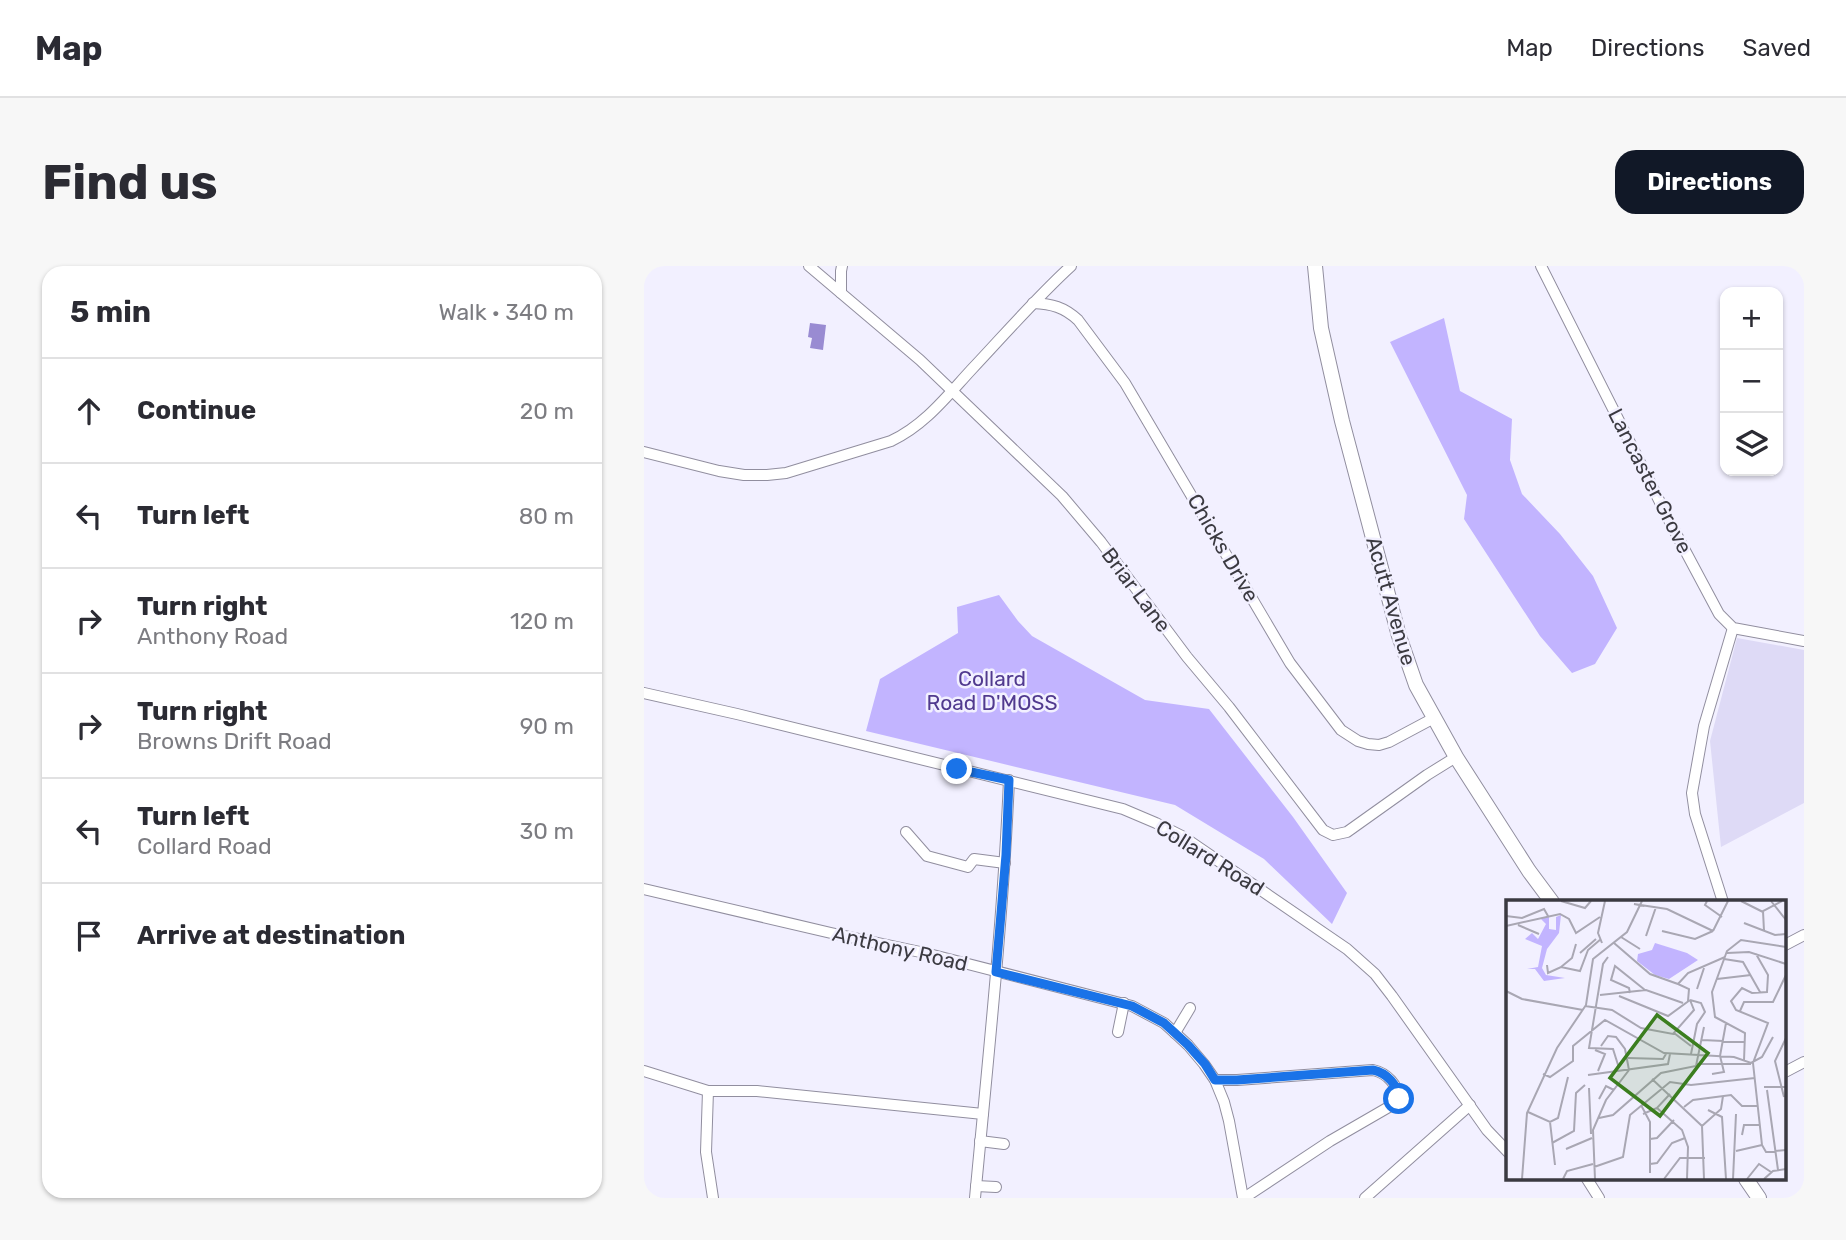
<!DOCTYPE html>
<meta charset="utf-8">
<style>
:root{--surface:#fff;--page:#f7f7f7;--text:#2b2b33;--muted:#7c7c81;--line:#e1e1e2;--accent:#111827}
body{margin:0;font-family:Rubik,sans-serif;background:var(--page);color:var(--text)}
.controls{position:absolute;right:21px;top:21px;display:grid;overflow:hidden;border-radius:14px;box-shadow:0 2px 5px #0004}
.controls button{width:63px;height:63px;display:grid;place-items:center;padding:0;border:0;border-bottom:2px solid var(--line);background:var(--surface);color:var(--text);font:35px sans-serif}
.stop{position:absolute;width:21px;height:21px;margin:-16px;border:5px solid #1a73e8;border-radius:50%;background:#fff}
.stop.end{background:#1a73e8;border-color:#fff;box-shadow:0 2px 7px #0008}
.list{margin:0;padding:0;list-style:none}
h2{display:flex;justify-content:space-between;align-items:center;height:91px;margin:0;padding:0 28px;font-size:30px}
h2 small{font-size:23px;font-weight:400;color:var(--muted)}
.list li{display:grid;grid-template-columns:46px 1fr auto;gap:21px;align-items:center;box-sizing:border-box;height:105px;padding:0 28px;border-top:2px solid var(--line)}
.list b{display:block;font-size:26px;white-space:nowrap}
.list p{margin:0;font-size:23px;white-space:nowrap;color:var(--muted)}
.list em{font-size:23px;font-style:normal;color:var(--muted)}
.icon{flex:none;width:38px;height:38px;fill:none;stroke:currentColor;stroke-width:2;stroke-linecap:round;stroke-linejoin:round}
.map{position:relative;flex:none;width:1160px;height:932px;overflow:hidden;border-radius:21px}
header{display:flex;align-items:center;gap:42px;box-sizing:border-box;height:98px;padding:0 35px;background:var(--surface);border-bottom:2px solid var(--line)}
header strong{font-size:33px}
nav{display:flex;gap:38px;margin-inline-start:auto;font-size:24px}
.intro{display:flex;align-items:center;justify-content:space-between;box-sizing:border-box;height:168px;padding:0 42px}
h1{margin:0;font-size:49px}
.button{padding:18px 32px;border-radius:21px;background:var(--accent);color:#fff;font-size:24px;font-weight:700}
main{display:flex;gap:42px;padding:0 42px}
aside{flex:1;background:var(--surface);border-radius:21px;box-shadow:0 2px 5px #0004}
.map>svg:first-child{display:block}
.green{fill:#dedaf6}
.forest{fill:#c2b4ff}
.water{fill:#998bd2}
.lines{fill:none;stroke-linecap:round;stroke-linejoin:round}
.minor-casing{stroke:#918e9f;stroke-width:12}
.tertiary-casing{stroke:#918e9f;stroke-width:16}
.minor{stroke:#fff;stroke-width:10}
.tertiary{stroke:#fff;stroke-width:14}
.route{stroke:#1a73e8;stroke-width:9}
.labels{text-anchor:middle;stroke-width:5;stroke-linejoin:round;paint-order:stroke}
.street-label{font-size:21px;fill:#3b3a41;stroke:#f2f0ff}
.park-label{font-size:21px;fill:#513a8f;stroke:#f2f0ff}
.inset-road{fill:none;stroke:#a9a7b3;stroke-width:2}
.view{fill:#3b7e1f;fill-opacity:0.15;stroke:#3b7e1f;stroke-width:3.5}
.inset-edge{fill:none;stroke:#3b3a41;stroke-width:3.5}
</style>
<header>
<strong>Map</strong>
<nav><a>Map</a><a>Directions</a><a>Saved</a></nav>
</header>
<div class="intro"><h1>Find us</h1><a class="button">Directions</a></div>
<main>
<aside>
<h2>5 min<small>Walk · 340 m</small></h2>
<ul class="list">
<li><svg class="icon" aria-label="ahead" viewBox="0 0 24 24"><path d="M12 20V5M6 11l6-6 6 6"/></svg><div><b>Continue</b></div><em>20 m</em></li>
<li><svg class="icon" aria-label="left" viewBox="0 0 24 24"><path d="M17 20v-9H6M10 6l-5 5 5 5"/></svg><div><b>Turn left</b></div><em>80 m</em></li>
<li><svg class="icon" aria-label="right" viewBox="0 0 24 24"><path d="M7 20v-9h11M14 6l5 5-5 5"/></svg><div><b>Turn right</b><p>Anthony Road</p></div><em>120 m</em></li>
<li><svg class="icon" aria-label="right" viewBox="0 0 24 24"><path d="M7 20v-9h11M14 6l5 5-5 5"/></svg><div><b>Turn right</b><p>Browns Drift Road</p></div><em>90 m</em></li>
<li><svg class="icon" aria-label="left" viewBox="0 0 24 24"><path d="M17 20v-9H6M10 6l-5 5 5 5"/></svg><div><b>Turn left</b><p>Collard Road</p></div><em>30 m</em></li>
<li><svg class="icon" aria-label="arrive" viewBox="0 0 24 24"><path d="M6 21V4h12l-3 4 3 4H6"/></svg><div><b>Arrive at destination</b></div></li>
</ul>
</aside>
<div class="map">
<svg width="1160" height="932" viewBox="0 0 1160 932">
<rect width="100%" height="100%" fill="#f2f0ff"/>
<path class="green" d="M 1093,372 L 1160,384 L 1160,537 L 1077,581 L 1066,475 Z"/>
<g class="forest">
<path d="M 800,52 L 816,125 L 868,153 L 866,194 L 878,228 L 916,268 L 949,310 L 973,362 L 951,398 L 928,407 L 896,370 L 820,253 L 823,229 L 746,76 Z"/>
<path d="M 355,329 L 374,355 L 388,370 L 501,434 L 565,443 L 649,551 L 703,627 L 688,658 L 620,593 L 531,539 L 222,465 L 236,413 L 314,367 L 313,341 Z"/>
</g>
<path class="water" d="M 166,57 L 182,59 L 179,84 L 166,82 L 168,72 L 164,71 Z"/>
<g class="lines">
<g class="minor-casing">
<g id="minor">
<path d="M 165,0 L 276,94 L 418,230 L 457,276 L 543,391 L 585,441 L 679,564 L 689,569 L 703,566 L 783,509 L 812,491"/>
<path d="M 897,0 L 1028,260 L 1075,348 L 1089,362 L 1160,375"/>
<path d="M 197,27 L 197,5 L 198,0"/>
<path d="M 389,37 C 408,38 420,41 434,54 L 481,117 L 646,397 L 697,464 L 714,475 L 724,478 L 735,479 L 745,476 L 790,452"/>
<path d="M 0,186 L 75,205 L 100,209 L 123,209 L 142,207 L 247,175 C 281,159 303,130 328,103 C 361,68 392,32 427,0"/>
<path d="M 0,427 L 93,448 L 479,543 L 512,557 L 538,570 L 703,683 L 731,708 L 748,730 L 843,864 L 864,886"/>
<path d="M 262,566 L 283,590 L 324,601 L 330,593 L 361,597"/>
<path d="M 0,623 L 187,667 L 281,687 L 488,740 L 520,757 L 531,767 L 544,779 L 560,798 L 571,814 L 580,836 L 585,855 L 599,932"/>
<path d="M 1079,636 L 1051,548 L 1048,527 L 1060,460 L 1089,362"/>
<path d="M 1141,679 L 1160,669"/>
<path d="M 474,766 L 480,737"/>
<path d="M 531,767 L 546,742"/>
<path d="M 0,805 L 64,825 L 113,825 L 339,848"/>
<path d="M 1141,806 L 1160,796"/>
<path d="M 571,814 L 593,814 L 729,804 C 743,807 754,819 755,833 L 750,838 L 686,875 L 600,932"/>
<path d="M 64,825 L 62,886 L 69,932"/>
<path d="M 336,875 L 360,878"/>
<path d="M 943,913 L 955,932"/>
<path d="M 332,920 L 352,921"/>
<path d="M 331,932 C 344,793 359,654 365,514"/>
<path d="M 721,932 L 826,839"/>
</g>
</g>
<g class="tertiary-casing">
<g id="tertiary">
<path d="M 671,0 L 677,62 L 698,155 L 755,370 L 772,419 L 812,491 L 885,605 L 908,636"/>
<path d="M 1102,913 L 1115,932"/>
</g>
</g>
<use href="#minor" class="minor"/>
<use href="#tertiary" class="tertiary"/>
</g>
<g class="lines">
<path class="route" d="M 313,503 L 365,514 L 362,589 L 352,706 L 488,740 L 520,757 L 544,779 L 561,798 L 571,814 L 593,814 L 729,804 C 743,807 754,819 755,833"/>
</g>
<g class="labels">
<g class="street-label">
<text transform="translate(1006 215) rotate(63)" y="7">Lancaster Grove</text>
<text transform="translate(579 282) rotate(60)" y="7">Chicks Drive</text>
<text transform="translate(492 324) rotate(53)" y="7">Briar Lane</text>
<text transform="translate(747 335) rotate(74)" y="7">Acutt Avenue</text>
<text transform="translate(566 592) rotate(32)" y="7">Collard Road</text>
<text transform="translate(256 683) rotate(13)" y="7">Anthony Road</text>
</g>
<g class="park-label">
<text x="348" y="420">Collard<tspan x="348" dy="24">Road D'MOSS</tspan></text>
</g>
</g>
<g transform="translate(862 634)">
<rect width="280" height="280" fill="#f2f0ff"/>
<path d="M 55,15 L 53,33 L 41,49 L 36,68 L 40,75 L 59,78 L 38,81 L 29,69 L 21,69 L 32,67 L 36,46 L 19,39 L 26,33 L 32,39 L 40,24 L 35,19 L 43,16 L 43,29 L 50,30 L 50,17 ZM 149,43 L 181,53 L 192,60 L 163,79 L 149,75 L 131,61 L 132,54 L 146,50 Z" fill="#c2b4ff"/>
<path class="inset-road" d="M 55,1 L 79,8 L 85,1M 201,1 L 199,5 L 216,17M 235,1 L 257,12M 265,1 L 280,20M 138,6 L 128,4 L 161,9 L 207,31M 0,16 L 16,18 L 38,9 L 42,16M 238,23 L 269,35 L 280,34M 12,25 L 33,34M 0,26 L 54,14 L 63,19 L 70,33 L 94,17M 156,31 L 189,39 L 207,31M 207,31 L 222,1M 258,31 L 257,11 L 276,1M 140,36 L 150,7M 115,37 L 134,49M 96,43 L 92,33 L 99,1M 108,43 L 144,74 L 172,84 L 182,73 L 219,57M 74,53 L 90,39M 221,53 L 243,52 L 280,64M 250,54 L 262,75 L 261,92 L 246,93 L 236,88 L 225,101 L 230,110 L 262,123 L 247,163 L 256,245M 102,57 L 97,64 L 83,148 L 107,149 L 113,168M 218,59 L 237,62 L 254,92M 41,65 L 42,73 L 55,67 L 74,71 L 82,50 L 95,39M 55,67 L 66,58 L 70,44M 211,79 L 245,75M 172,84 L 183,89 L 182,101M 191,89 L 198,68M 0,91 L 16,99 L 77,110M 124,93 L 123,88 L 105,80 L 109,66 L 139,90M 94,95 L 140,90 L 177,103M 113,96 L 162,116 L 184,100M 184,100 L 195,103 L 199,112 L 191,124 L 185,154M 79,106 L 106,110 L 135,128 L 167,134 L 188,110 L 184,100M 234,111 L 238,102 L 267,102 L 280,75M 168,133 L 185,146M 196,140 L 239,142M 89,150 L 99,154 L 92,171M 122,158 L 157,159 L 160,154M 238,161 L 239,133 L 209,117 L 206,92 L 221,51 L 235,40 L 280,47M 191,164 L 245,164M 37,174 L 44,177 L 67,161 L 67,146 L 99,120 L 158,153 L 228,157 L 245,163 L 256,157 L 267,137M 206,174 L 218,172 L 214,156 L 220,123M 82,175 L 162,164 L 164,154M 146,179 L 196,226 L 198,279M 258,187 L 280,187M 83,188 L 85,234M 261,190 L 272,270M 278,197 L 269,161 L 280,138M 93,199 L 100,186 L 108,190M 135,205 L 144,222 L 144,273M 178,207 L 187,200 L 225,195 L 236,206 L 252,206M 151,208 L 176,230 L 182,247 L 181,279M 202,210 L 216,217 L 220,279M 22,212 L 44,222 L 52,218 L 62,177M 137,214 L 151,208 L 164,194M 93,218 L 107,215 L 155,173 L 190,166 L 198,127M 44,222 L 49,265M 196,226 L 215,209 L 217,196M 236,235 L 238,225 L 254,225M 144,239 L 151,238 L 168,220M 46,243 L 68,231 L 70,193 L 79,185M 256,245 L 260,252 L 280,250M 60,249 L 86,238M 230,251 L 256,245M 144,264 L 151,263 L 166,243 L 179,238M 88,267 L 117,257 L 124,215 L 164,182 L 185,185 L 249,178M 16,279 L 21,213 L 51,148 L 80,105 L 87,59 L 121,32 L 136,1M 57,279 L 61,271 L 87,264M 89,279 L 87,230 L 100,200 L 123,170 L 119,149 L 110,137 L 102,136 L 95,146M 158,279 L 174,258 L 199,258M 227,279 L 230,214M 241,279 L 253,264 L 265,272M 258,279 L 267,271 L 280,269"/>
<path class="view" d="M 151,115 L 202,153 L 154,216 L 104,178 Z"/>
<rect width="280" height="280" class="inset-edge"/>
</g>
</svg>
<div class="controls">
<button>+</button>
<button>−</button>
<button><svg class="icon" aria-label="layers" viewBox="0 0 24 24"><path d="M12 4l9 5-9 5-9-5zM3 14l9 5 9-5"/></svg></button>
</div>
<div class="stop" style="left:755px;top:833px"></div>
<div class="stop end" style="left:313px;top:503px"></div>
</div>
</main>
